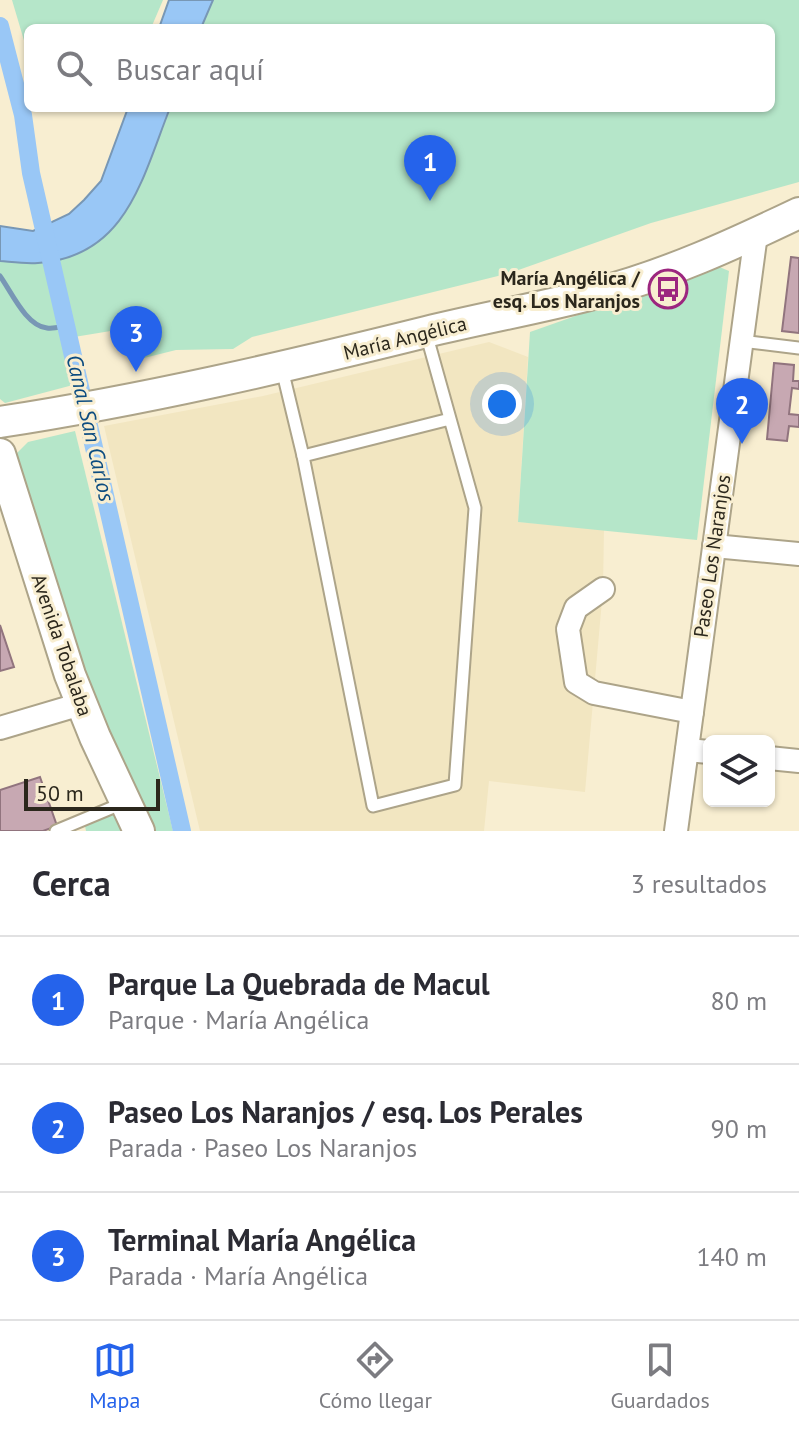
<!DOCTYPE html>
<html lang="es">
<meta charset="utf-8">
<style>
:root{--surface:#fff;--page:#f2f2f3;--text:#2b2b33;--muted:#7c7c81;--line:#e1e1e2;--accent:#2563eb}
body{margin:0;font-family:"PT Sans",sans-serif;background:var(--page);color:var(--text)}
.controls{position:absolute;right:24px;bottom:24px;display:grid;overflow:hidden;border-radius:12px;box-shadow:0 2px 6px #0004}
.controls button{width:72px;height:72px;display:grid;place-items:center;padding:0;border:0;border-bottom:2px solid var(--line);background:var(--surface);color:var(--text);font:40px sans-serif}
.scale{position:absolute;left:24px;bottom:20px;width:136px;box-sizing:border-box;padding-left:8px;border:4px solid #2b271c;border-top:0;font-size:22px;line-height:28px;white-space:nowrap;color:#2b271c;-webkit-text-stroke:6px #f8eed1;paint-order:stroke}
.you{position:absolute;left:502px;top:404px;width:28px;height:28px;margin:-20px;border:6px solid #fff;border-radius:50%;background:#1a73e8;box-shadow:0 0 0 12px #1a73e833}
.badge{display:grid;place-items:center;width:52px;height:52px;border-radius:50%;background:var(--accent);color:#fff;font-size:26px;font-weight:700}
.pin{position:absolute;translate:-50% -66px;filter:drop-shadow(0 2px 4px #0008)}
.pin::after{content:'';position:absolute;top:42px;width:28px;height:24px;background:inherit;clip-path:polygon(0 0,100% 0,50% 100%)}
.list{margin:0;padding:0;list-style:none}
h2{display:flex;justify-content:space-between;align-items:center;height:104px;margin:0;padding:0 32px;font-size:34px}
h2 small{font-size:26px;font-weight:400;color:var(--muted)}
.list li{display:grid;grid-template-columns:52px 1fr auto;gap:24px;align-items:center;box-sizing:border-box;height:128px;padding:0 32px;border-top:2px solid var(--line)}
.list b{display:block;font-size:30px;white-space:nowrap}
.list p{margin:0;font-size:26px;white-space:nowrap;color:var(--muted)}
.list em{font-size:26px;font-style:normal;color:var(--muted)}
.icon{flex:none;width:44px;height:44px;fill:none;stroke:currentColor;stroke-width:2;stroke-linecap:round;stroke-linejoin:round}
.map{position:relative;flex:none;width:799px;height:831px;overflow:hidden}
.search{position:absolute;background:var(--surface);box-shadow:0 2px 6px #0004;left:24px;right:24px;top:24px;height:88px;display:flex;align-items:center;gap:20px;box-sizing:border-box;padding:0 28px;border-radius:12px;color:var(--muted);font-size:30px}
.sheet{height:488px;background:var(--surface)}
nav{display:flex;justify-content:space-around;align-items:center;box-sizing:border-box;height:112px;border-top:2px solid var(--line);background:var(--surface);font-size:22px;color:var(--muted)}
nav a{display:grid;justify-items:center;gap:4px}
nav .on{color:var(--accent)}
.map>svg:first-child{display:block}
.built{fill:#f2e6c1}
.green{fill:#b5e6c9}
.water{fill:#99c7f6;stroke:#7897b5;stroke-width:2}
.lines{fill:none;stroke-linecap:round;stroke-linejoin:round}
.stream{stroke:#7897b5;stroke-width:5}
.canal{stroke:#99c7f6;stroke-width:18}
.building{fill:#c7a8b2;stroke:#91747e;stroke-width:2}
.lane-casing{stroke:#ada489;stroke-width:15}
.street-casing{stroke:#ada489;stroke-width:26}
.secondary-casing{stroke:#ada489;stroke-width:34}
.lane{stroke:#fff;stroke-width:11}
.street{stroke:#fff;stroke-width:22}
.secondary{stroke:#fff;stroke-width:30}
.labels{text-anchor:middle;stroke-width:6;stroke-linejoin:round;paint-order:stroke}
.poi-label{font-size:20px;font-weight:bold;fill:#2b271c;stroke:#f8eed1;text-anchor:end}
.street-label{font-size:20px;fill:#2b271c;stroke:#f8eed1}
.water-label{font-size:22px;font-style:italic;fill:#0c4c80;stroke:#f8eed1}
</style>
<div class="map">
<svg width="799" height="831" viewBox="0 0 799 831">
<rect width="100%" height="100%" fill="#f8eed1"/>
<path class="built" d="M 489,342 L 528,357 L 518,522 L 604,529 L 603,589 L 585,792 L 489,781 L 484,831 L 200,831 L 104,426 L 263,396 Z"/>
<g class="green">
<path d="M 12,0 L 163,0 L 151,28 L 28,28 L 28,54 Z"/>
<path d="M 213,0 L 799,0 L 799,182 L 651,223 L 510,273 L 252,337 L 233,349 L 176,350 L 132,361 L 141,326 L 62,339 L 73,385 L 5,403 L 0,399 L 0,261 C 12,262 25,264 38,263 C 127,257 142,178 170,108 L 771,108 L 771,28 L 201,28 Z"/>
<path d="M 717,266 L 729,271 L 697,540 L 518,522 L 530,332 Z"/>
<path d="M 75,431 L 173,831 L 147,831 L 102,735 L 14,456 L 28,442 Z"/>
<path d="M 119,810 L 128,831 L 86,831 L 85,826 Z"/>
</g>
<g class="water">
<path d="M 169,0 L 213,0 L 201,28 L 159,28 Z"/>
<path d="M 128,108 L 170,108 C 142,178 127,257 38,263 C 25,264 12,262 0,261 L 0,226 L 33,231 L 69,214 L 84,200 L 101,181 Z"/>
</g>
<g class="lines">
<path class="stream" d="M 0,276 C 11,291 26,326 47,328 C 53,329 60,327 66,326"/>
<path class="canal" d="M 0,26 L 23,115 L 31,173 L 182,831"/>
</g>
<g class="building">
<path d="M 791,257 L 799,258 L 799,333 L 782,331 Z"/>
<path d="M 774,363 L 794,365 L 793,381 L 799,381 L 799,389 L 792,388 L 789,414 L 799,415 L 799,427 L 789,426 L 787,441 L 767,439 Z"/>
<path d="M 0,625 L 14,667 L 0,671 Z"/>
<path d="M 40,777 L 57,826 L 43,831 L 0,831 L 0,790 Z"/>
</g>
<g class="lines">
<g class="lane-casing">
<g id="lane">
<path d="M 426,333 L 475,508 L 455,785 L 373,806 L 303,456 L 450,419"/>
<path d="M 741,341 L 799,348"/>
<path d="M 282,369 L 303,456"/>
<path d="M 56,831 L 116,806"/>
</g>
</g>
<g class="street-casing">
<g id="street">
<path d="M 714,546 L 799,554"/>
<path d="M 603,589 L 576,608 L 568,629 L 576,682 L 594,693 L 692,712"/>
<path d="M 0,728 L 81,704"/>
<path d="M 687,750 L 709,752"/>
<path d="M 769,758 L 799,761"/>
<path d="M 676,831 L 756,234"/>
</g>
</g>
<g class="secondary-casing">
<g id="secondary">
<path d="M 0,422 C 144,400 285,367 426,332 C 483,318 540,308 597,293 C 667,275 734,244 799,213"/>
<path d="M 0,454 L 70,675 L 95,737 L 139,831"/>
</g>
</g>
<use href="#lane" class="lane"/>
<use href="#street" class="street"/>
<use href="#secondary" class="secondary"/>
</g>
<defs>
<g id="bus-ring" transform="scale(2)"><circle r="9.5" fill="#f8eed1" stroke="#9c267f" stroke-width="1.5"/><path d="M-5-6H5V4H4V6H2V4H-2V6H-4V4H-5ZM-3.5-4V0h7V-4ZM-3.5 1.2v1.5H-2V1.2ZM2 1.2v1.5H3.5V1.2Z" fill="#9c267f"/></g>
</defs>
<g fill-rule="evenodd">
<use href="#bus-ring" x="668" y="289"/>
</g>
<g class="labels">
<g class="poi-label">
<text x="640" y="285">María Angélica /<tspan x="640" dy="23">esq. Los Naranjos</tspan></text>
</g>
<g class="street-label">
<text transform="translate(405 338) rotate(-14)" y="7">María Angélica</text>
<text transform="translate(712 556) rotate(-82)" y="7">Paseo Los Naranjos</text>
<text transform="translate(62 645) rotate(71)" y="7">Avenida Tobalaba</text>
</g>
<g class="water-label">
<text transform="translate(91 428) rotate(77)" y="8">Canal San Carlos</text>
</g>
</g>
</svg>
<div class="controls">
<button><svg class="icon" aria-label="layers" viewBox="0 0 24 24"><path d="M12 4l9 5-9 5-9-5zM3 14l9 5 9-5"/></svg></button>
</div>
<div class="scale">50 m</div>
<div class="you"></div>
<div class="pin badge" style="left:430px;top:201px">1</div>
<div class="pin badge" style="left:742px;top:444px">2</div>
<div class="pin badge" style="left:136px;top:372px">3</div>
<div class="search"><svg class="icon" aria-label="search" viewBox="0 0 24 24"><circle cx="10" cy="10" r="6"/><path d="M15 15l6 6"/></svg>Buscar aquí</div>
</div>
<section class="sheet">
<h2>Cerca<small>3 resultados</small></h2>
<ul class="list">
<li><span class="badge">1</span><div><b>Parque La Quebrada de Macul</b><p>Parque · María Angélica</p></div><em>80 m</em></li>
<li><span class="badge">2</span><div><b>Paseo Los Naranjos / esq. Los Perales</b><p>Parada · Paseo Los Naranjos</p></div><em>90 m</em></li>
<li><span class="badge">3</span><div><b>Terminal María Angélica</b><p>Parada · María Angélica</p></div><em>140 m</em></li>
</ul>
</section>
<nav>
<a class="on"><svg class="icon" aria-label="map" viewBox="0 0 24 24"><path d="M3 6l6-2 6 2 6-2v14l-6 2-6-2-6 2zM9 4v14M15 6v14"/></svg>Mapa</a>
<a><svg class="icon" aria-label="directions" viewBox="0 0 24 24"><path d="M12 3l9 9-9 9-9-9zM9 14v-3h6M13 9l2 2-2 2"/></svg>Cómo llegar</a>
<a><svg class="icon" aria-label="saved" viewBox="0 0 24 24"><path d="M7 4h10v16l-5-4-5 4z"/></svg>Guardados</a>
</nav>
